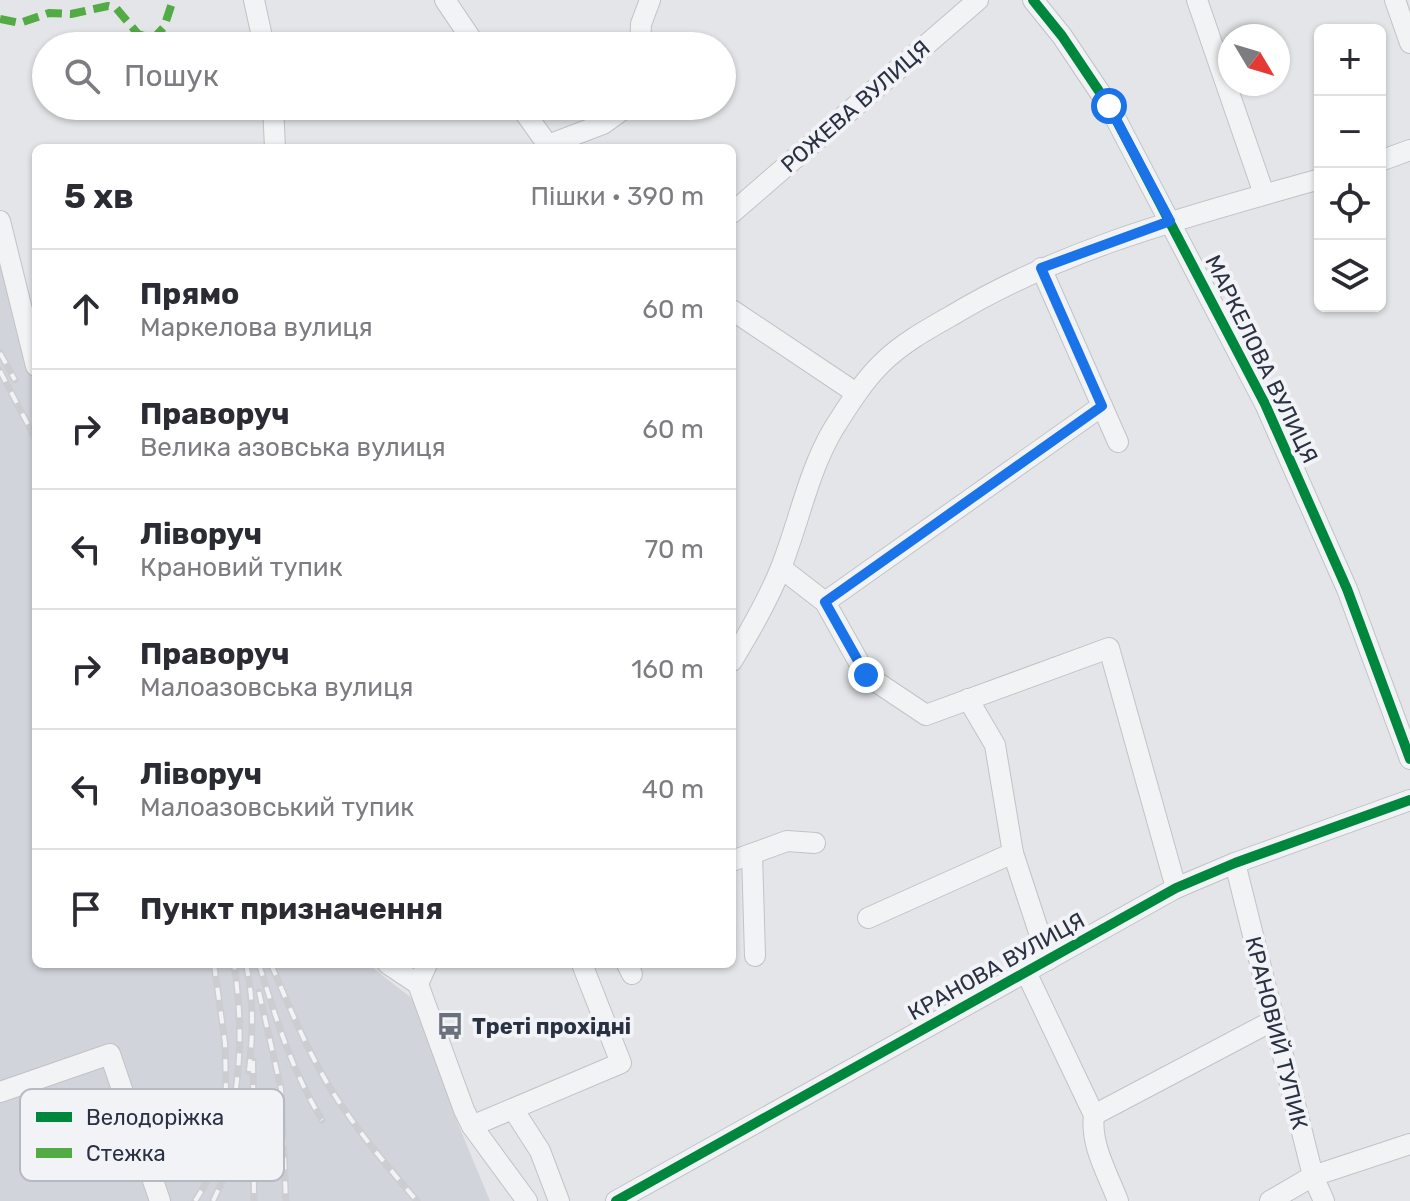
<!DOCTYPE html>
<html lang="uk">
<meta charset="utf-8">
<style>
:root{--surface:#fff;--page:#f7f7f7;--text:#2b2b33;--muted:#7c7c81;--line:#e1e1e2}
body{margin:0;font-family:Rubik,sans-serif;background:var(--page);color:var(--text)}
.controls{position:absolute;right:24px;top:24px;display:grid;overflow:hidden;border-radius:12px;box-shadow:0 2px 6px #0004}
.controls button{width:72px;height:72px;display:grid;place-items:center;padding:0;border:0;border-bottom:2px solid var(--line);background:var(--surface);color:var(--text);font:40px sans-serif}
.compass{position:absolute;left:1218px;top:24px;width:72px;height:72px;border-radius:50%;background:var(--surface);box-shadow:0 2px 6px #0004;rotate:128deg}
.stop{position:absolute;width:24px;height:24px;margin:-18px;border:6px solid #1a73e8;border-radius:50%;background:#fff}
.stop.end{background:#1a73e8;border-color:#fff;box-shadow:0 2px 8px #0008}
.list{margin:0;padding:0;list-style:none}
h2{display:flex;justify-content:space-between;align-items:center;height:104px;margin:0;padding:0 32px;font-size:34px}
h2 small{font-size:26px;font-weight:400;color:var(--muted)}
.list li{display:grid;grid-template-columns:52px 1fr auto;gap:24px;align-items:center;box-sizing:border-box;height:120px;padding:0 32px;border-top:2px solid var(--line)}
.list b{display:block;font-size:30px;white-space:nowrap}
.list p{margin:0;font-size:26px;white-space:nowrap;color:var(--muted)}
.list em{font-size:26px;font-style:normal;color:var(--muted)}
.icon{flex:none;width:44px;height:44px;fill:none;stroke:currentColor;stroke-width:2;stroke-linecap:round;stroke-linejoin:round}
.map{position:relative;flex:none;width:1410px;height:1201px;overflow:hidden}
.search{position:absolute;background:var(--surface);box-shadow:0 2px 6px #0004;left:32px;top:32px;width:704px;height:88px;display:flex;align-items:center;gap:20px;box-sizing:border-box;padding:0 28px;border-radius:44px;color:var(--muted);font-size:30px}
.panel{position:absolute;background:var(--surface);box-shadow:0 2px 6px #0004;left:32px;top:144px;width:704px;height:824px;border-radius:12px}
.map>svg:first-child{display:block}
.built{fill:#d1d4db}
.lines{fill:none;stroke-linecap:round;stroke-linejoin:round}
.minor-casing{stroke:#c1c3c6;stroke-width:22}
.minor{stroke:#f2f3f5;stroke-width:20}
.rail-casing{stroke:#cbcdd0;stroke-width:7}
.rail{stroke:#f1f3f7;stroke-width:4;stroke-dasharray:12;stroke-linecap:butt}
.quiet{stroke:#53ab46;stroke-width:8;stroke-dasharray:16 8;stroke-linecap:butt}
.cycleway-casing{stroke:#f1f3f7;stroke-width:15}
.cycleway{stroke:#00873e;stroke-width:10}
.route{stroke:#1a73e8;stroke-width:10}
.labels{text-anchor:middle;stroke-width:8;stroke-linejoin:round;paint-order:stroke}
.street-label{font-size:22px;fill:#293142;stroke:#f1f3f7}
.poi-label{font-size:22px;font-weight:bold;fill:#293142;stroke:#f1f3f7;text-anchor:start}
.key{fill:#f1f3f7;stroke:#b5b9c1;stroke-width:2}
.key-label{font-size:22px;fill:#293142}
</style>
<div class="map">
<svg width="1410" height="1201" viewBox="0 0 1410 1201">
<rect width="100%" height="100%" fill="#e3e5e8"/>
<path class="built" d="M 0,258 L 24,356 L 36,383 L 36,964 L 368,964 L 414,1000 L 456,1119 L 490,1201 L 0,1201 Z"/>
<g class="lines">
<g class="minor-casing">
<g id="minor">
<path d="M 254,0 L 264,46"/>
<path d="M 445,0 L 476,46"/>
<path d="M 1033,0 L 1062,36 L 1109,106 L 1265,404 L 1347,589 L 1410,759"/>
<path d="M 1197,0 L 1264,194"/>
<path d="M 1395,0 L 1410,43"/>
<path d="M 640,46 L 641,24 L 650,0"/>
<path d="M 273,106 L 275,148"/>
<path d="M 520,106 L 550,148"/>
<path d="M 548,145 L 603,124 L 628,106"/>
<path d="M 1380,161 L 1410,150"/>
<path d="M 732,213 L 978,0"/>
<path d="M 0,221 L 36,366"/>
<path d="M 1041,268 L 1118,442"/>
<path d="M 732,310 L 856,393"/>
<path d="M 781,568 L 825,602 L 866,675 L 926,715 L 1109,648 L 1176,888"/>
<path d="M 825,602 L 1102,406"/>
<path d="M 732,661 C 750,631 767,602 780,570 C 799,523 808,471 834,428 C 848,406 862,383 881,364 C 901,344 926,330 951,316 C 1065,247 1193,215 1320,179"/>
<path d="M 968,699 L 995,745 L 1013,853 L 1048,960"/>
<path d="M 752,854 L 755,956"/>
<path d="M 732,861 L 787,841 L 815,843"/>
<path d="M 1235,863 L 1313,1176 L 1324,1201"/>
<path d="M 868,918 L 1013,853"/>
<path d="M 388,964 L 418,984"/>
<path d="M 627,964 L 632,974"/>
<path d="M 1026,972 L 1094,1115 C 1090,1145 1108,1174 1118,1201"/>
<path d="M 418,984 L 464,1110 L 472,1126 L 527,1201"/>
<path d="M 418,984 L 427,964"/>
<path d="M 0,1092 L 110,1054 L 160,1201"/>
<path d="M 513,1109 L 540,1151 L 559,1201"/>
<path d="M 1094,1115 L 1274,1020"/>
<path d="M 472,1126 L 621,1063 L 582,964"/>
<path d="M 616,1201 L 1176,888 L 1235,863 L 1410,800"/>
<path d="M 1270,1201 L 1313,1176 L 1410,1144"/>
</g>
</g>
<use href="#minor" class="minor"/>
<g class="rail-casing">
<g id="rail">
<path d="M 0,353 L 15,380"/>
<path d="M 0,371 L 36,440"/>
<path d="M 214,964 L 225,1043 L 226,1095"/>
<path d="M 246,964 C 254,1000 253,1034 249,1071"/>
<path d="M 259,964 C 276,1019 292,1071 322,1120"/>
<path d="M 271,964 C 289,1006 306,1048 330,1088 C 355,1128 386,1165 417,1201"/>
<path d="M 259,992 L 281,1089 L 286,1201"/>
<path d="M 253,1061 L 254,1201"/>
<path d="M 195,1201 C 241,1133 246,1042 234,964"/>
<path d="M 213,1201 L 229,1167 L 244,1103"/>
</g>
</g>
<use href="#rail" class="rail"/>
<path class="quiet" d="M 0,19 L 20,23 L 49,13 L 71,14 L 108,6 L 116,8 L 138,34 L 153,39 L 164,27 L 173,0"/>
<g class="cycleway-casing">
<g id="cycleway">
<path d="M 1033,0 L 1062,36 L 1109,106 L 1265,404 L 1347,589 L 1410,759"/>
<path d="M 616,1201 L 1176,888 L 1235,863 L 1410,800"/>
</g>
</g>
<use href="#cycleway" class="cycleway"/>
</g>
<g class="lines">
<path class="route" d="M 866,675 L 825,602 L 1102,406 L 1041,268 L 1170,221 L 1109,106"/>
</g>
<defs>
<g id="bus-bare" transform="scale(2.16)"><path d="M-5-6H5V4H4V6H2V4H-2V6H-4V4H-5ZM-3.5-4V0h7V-4ZM-3.5 1.2v1.5H-2V1.2ZM2 1.2v1.5H3.5V1.2Z" fill="#6a707c" stroke="#f1f3f7" stroke-width="2.5" paint-order="stroke"/></g>
</defs>
<g fill-rule="evenodd">
<use href="#bus-bare" x="450" y="1026"/>
</g>
<g class="labels">
<g class="street-label">
<text transform="translate(855 106) rotate(-41)" y="8">РОЖЕВА ВУЛИЦЯ</text>
<text transform="translate(1262 359) rotate(64)" y="8">МАРКЕЛОВА ВУЛИЦЯ</text>
<text transform="translate(996 966) rotate(-29)" y="8">КРАНОВА ВУЛИЦЯ</text>
<text transform="translate(1277 1033) rotate(76)" y="8">КРАНОВИЙ ТУПИК</text>
</g>
<g class="poi-label">
<text x="472" y="1034">Треті прохідні</text>
</g>
</g>
<rect x="20" y="1089" width="264" height="92" rx="12" class="key"/>
<rect x="36" y="1112" width="36" height="10" fill="#00873e"/>
<rect x="36" y="1148" width="36" height="10" fill="#53ab46"/>
<g class="key-label">
<text x="86" y="1125">Велодоріжка</text>
<text x="86" y="1161">Стежка</text>
</g>
</svg>
<div class="controls">
<button>+</button>
<button>−</button>
<button><svg class="icon" aria-label="locate" viewBox="0 0 24 24"><circle cx="12" cy="12" r="6"/><path d="M12 2v4M12 18v4M2 12h4M18 12h4"/></svg></button>
<button><svg class="icon" aria-label="layers" viewBox="0 0 24 24"><path d="M12 4l9 5-9 5-9-5zM3 14l9 5 9-5"/></svg></button>
</div>
<svg class="compass" viewBox="-18 -18 36 36"><path d="M0-13l5 13h-10z" fill="#e53935"/><path d="M0 13l5-13h-10z" fill="#7c7c81"/></svg>
<div class="stop" style="left:1109px;top:106px"></div>
<div class="stop end" style="left:866px;top:675px"></div>
<div class="search"><svg class="icon" aria-label="search" viewBox="0 0 24 24"><circle cx="10" cy="10" r="6"/><path d="M15 15l6 6"/></svg>Пошук</div>
<section class="panel">
<h2>5 хв<small>Пішки · 390 m</small></h2>
<ul class="list">
<li><svg class="icon" aria-label="ahead" viewBox="0 0 24 24"><path d="M12 20V5M6 11l6-6 6 6"/></svg><div><b>Прямо</b><p>Маркелова вулиця</p></div><em>60 m</em></li>
<li><svg class="icon" aria-label="right" viewBox="0 0 24 24"><path d="M7 20v-9h11M14 6l5 5-5 5"/></svg><div><b>Праворуч</b><p>Велика азовська вулиця</p></div><em>60 m</em></li>
<li><svg class="icon" aria-label="left" viewBox="0 0 24 24"><path d="M17 20v-9H6M10 6l-5 5 5 5"/></svg><div><b>Ліворуч</b><p>Крановий тупик</p></div><em>70 m</em></li>
<li><svg class="icon" aria-label="right" viewBox="0 0 24 24"><path d="M7 20v-9h11M14 6l5 5-5 5"/></svg><div><b>Праворуч</b><p>Малоазовська вулиця</p></div><em>160 m</em></li>
<li><svg class="icon" aria-label="left" viewBox="0 0 24 24"><path d="M17 20v-9H6M10 6l-5 5 5 5"/></svg><div><b>Ліворуч</b><p>Малоазовський тупик</p></div><em>40 m</em></li>
<li><svg class="icon" aria-label="arrive" viewBox="0 0 24 24"><path d="M6 21V4h12l-3 4 3 4H6"/></svg><div><b>Пункт призначення</b></div></li>
</ul>
</section>
</div>
